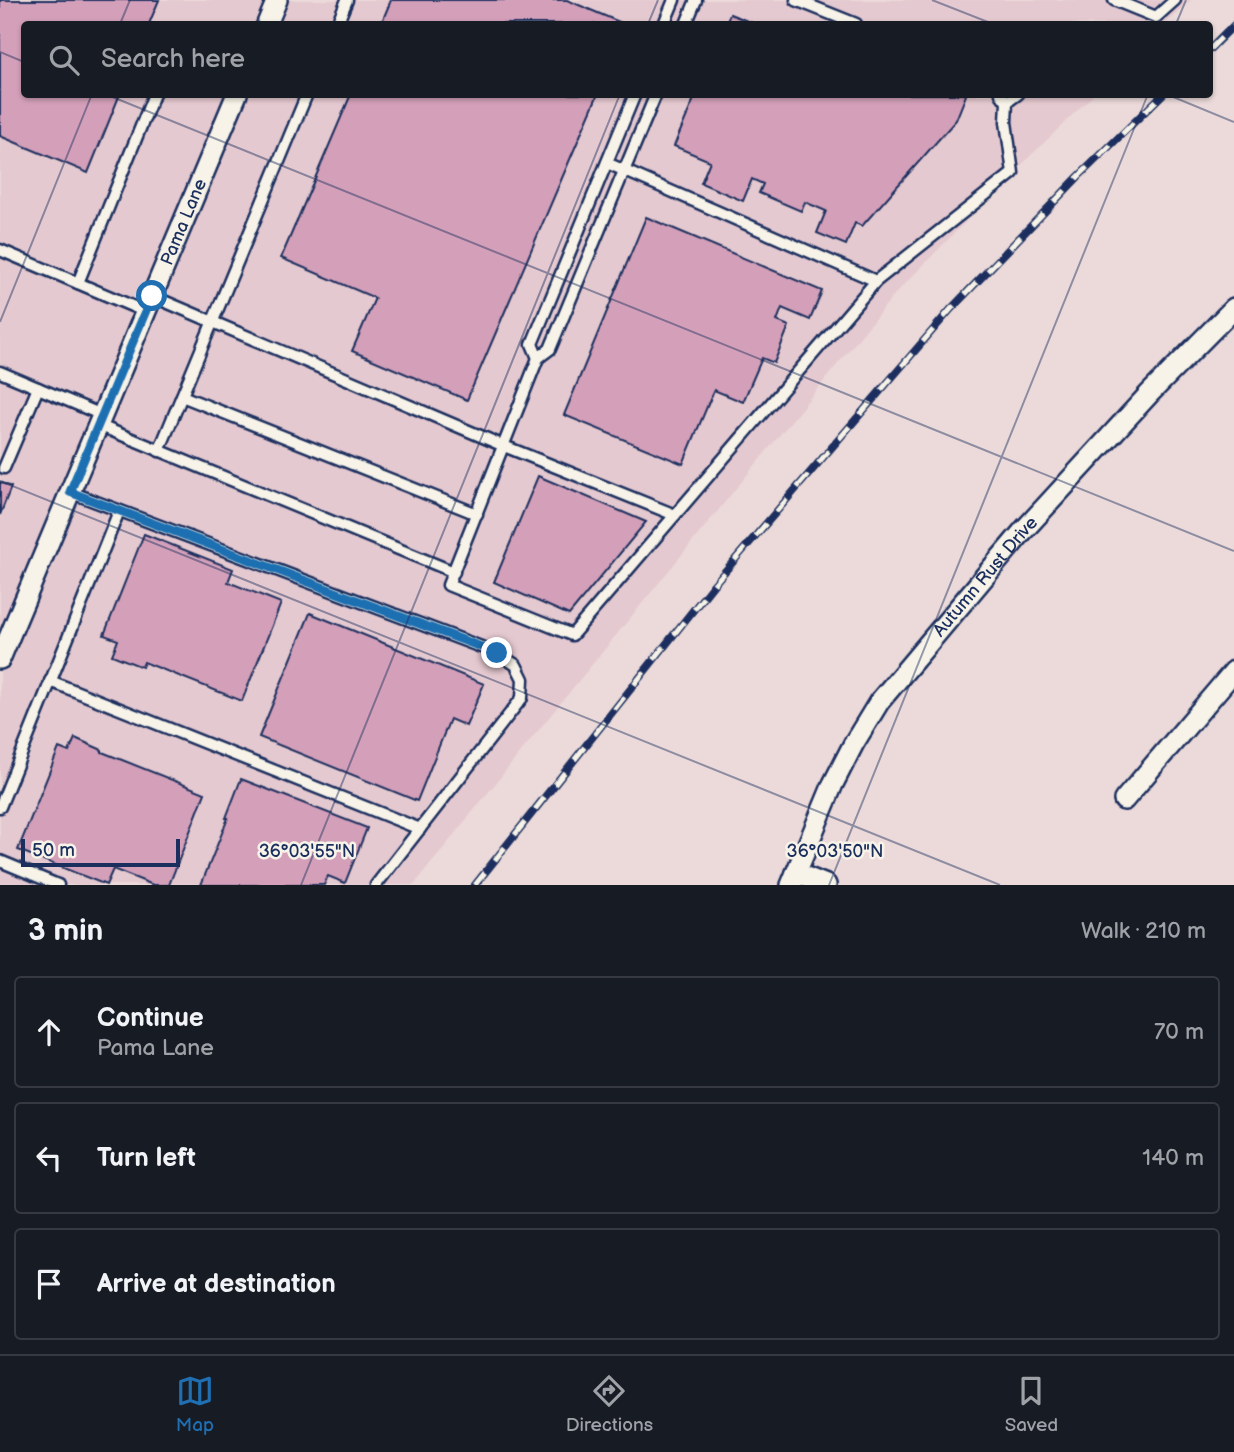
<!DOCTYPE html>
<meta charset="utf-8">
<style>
:root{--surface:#171b24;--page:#20242c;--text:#f1f3f6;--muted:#9ea1a6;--line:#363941;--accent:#1f6fb2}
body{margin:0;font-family:"Balsamiq Sans",sans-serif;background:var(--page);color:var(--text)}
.scale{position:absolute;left:21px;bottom:18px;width:159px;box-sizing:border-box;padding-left:7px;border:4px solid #1b2f5e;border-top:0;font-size:19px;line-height:24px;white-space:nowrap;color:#1b2f5e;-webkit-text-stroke:5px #f7f3e8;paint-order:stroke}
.stop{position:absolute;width:21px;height:21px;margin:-16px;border:5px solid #1f6fb2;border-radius:50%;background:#fff}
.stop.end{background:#1f6fb2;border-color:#fff;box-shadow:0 2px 7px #0008}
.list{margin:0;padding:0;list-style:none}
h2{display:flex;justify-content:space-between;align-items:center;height:91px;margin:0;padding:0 28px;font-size:30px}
h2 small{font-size:23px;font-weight:400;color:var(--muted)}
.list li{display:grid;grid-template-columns:46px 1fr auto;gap:21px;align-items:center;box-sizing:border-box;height:112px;margin:0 14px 14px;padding:0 14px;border:2px solid var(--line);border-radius:7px}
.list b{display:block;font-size:26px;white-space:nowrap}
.list p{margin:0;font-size:23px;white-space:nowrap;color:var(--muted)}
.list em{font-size:23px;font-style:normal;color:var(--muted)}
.icon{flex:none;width:38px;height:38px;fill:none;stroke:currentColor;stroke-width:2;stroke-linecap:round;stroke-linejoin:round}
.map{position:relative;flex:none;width:1234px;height:885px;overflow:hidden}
.search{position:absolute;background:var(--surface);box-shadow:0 2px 5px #0004;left:21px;right:21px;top:21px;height:77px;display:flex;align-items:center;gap:18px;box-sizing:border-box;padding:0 24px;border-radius:7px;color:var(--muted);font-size:26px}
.sheet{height:469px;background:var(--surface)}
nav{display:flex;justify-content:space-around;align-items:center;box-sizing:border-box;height:98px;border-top:2px solid var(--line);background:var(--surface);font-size:19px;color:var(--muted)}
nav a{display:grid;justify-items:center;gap:4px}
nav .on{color:var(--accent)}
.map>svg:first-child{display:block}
.built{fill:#e5c9d0}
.building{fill:#d4a0b9;stroke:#1b2f5e;stroke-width:2}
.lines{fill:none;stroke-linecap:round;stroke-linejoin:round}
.service-casing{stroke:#1b2f5e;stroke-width:15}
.minor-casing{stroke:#1b2f5e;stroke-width:24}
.service{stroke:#f7f3e8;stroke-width:10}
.minor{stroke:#f7f3e8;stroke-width:19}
.rail-casing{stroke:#1b2f5e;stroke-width:8}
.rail{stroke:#f7f3e8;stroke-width:5;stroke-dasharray:16;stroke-linecap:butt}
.route{stroke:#1f6fb2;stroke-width:9}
.ticks{fill:none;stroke:#1b2f5e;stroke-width:2;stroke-opacity:0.45}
.labels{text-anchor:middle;stroke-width:5;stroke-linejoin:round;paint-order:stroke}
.street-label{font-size:18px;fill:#1b2f5e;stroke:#f7f3e8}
.ticks-label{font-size:18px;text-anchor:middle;fill:#1b2f5e;stroke:#f7f3e8;stroke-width:5;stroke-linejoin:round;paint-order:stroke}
</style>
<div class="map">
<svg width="1234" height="885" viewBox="0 0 1234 885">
<rect width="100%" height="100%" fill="#ecdada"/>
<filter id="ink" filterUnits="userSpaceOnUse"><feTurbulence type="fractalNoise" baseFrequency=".0143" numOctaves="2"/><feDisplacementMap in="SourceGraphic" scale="14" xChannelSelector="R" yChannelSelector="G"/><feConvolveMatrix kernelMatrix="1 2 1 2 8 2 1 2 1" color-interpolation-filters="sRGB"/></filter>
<g filter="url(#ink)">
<path class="built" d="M 0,0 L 1191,0 L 1165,24 L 24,24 L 24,94 L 1093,95 L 1013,173 L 895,294 L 528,743 L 414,885 L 0,885 Z"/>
<g class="building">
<path d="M 0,0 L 159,0 L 149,24 L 24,24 L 24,94 L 120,94 L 88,173 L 0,136 Z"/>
<path d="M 391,0 L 567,0 L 624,24 L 381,24 Z"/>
<path d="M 730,14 L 755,24 L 726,24 Z"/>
<path d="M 351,94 L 598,94 L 467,400 L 352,351 L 375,298 L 281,258 Z"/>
<path d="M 696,94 L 965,94 L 966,95 L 956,120 L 862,226 L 855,223 L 846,245 L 817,233 L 826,211 L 805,202 L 801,211 L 759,193 L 763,184 L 752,179 L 743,201 L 701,183 L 710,161 L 674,146 Z"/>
<path d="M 646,217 L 822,291 L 810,320 L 782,308 L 777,321 L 789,326 L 774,363 L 762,358 L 743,402 L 714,390 L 683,464 L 564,415 Z"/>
<path d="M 538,476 L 646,522 L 569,615 L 494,582 Z"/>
<path d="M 0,482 L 11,487 L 0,515 Z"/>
<path d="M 144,534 L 233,569 L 228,582 L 281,603 L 242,701 L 144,662 L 142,667 L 112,655 L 118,640 L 104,635 Z"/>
<path d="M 310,613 L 484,684 L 466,726 L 450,719 L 417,801 L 259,737 Z"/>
<path d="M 75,738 L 102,750 L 102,752 L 205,793 L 169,885 L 153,885 L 113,869 L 106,885 L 18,850 L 59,748 L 69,752 Z"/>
<path d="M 241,779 L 367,828 L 345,883 L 328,876 L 324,885 L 201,885 L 228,818 L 226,818 Z"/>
</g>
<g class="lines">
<g class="service-casing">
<g id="service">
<path d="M 796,0 L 856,24"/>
<path d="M 1114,0 L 1156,17 L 1175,0"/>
<path d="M 337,24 L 347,0"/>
<path d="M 664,24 L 674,0"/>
<path d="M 686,24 L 696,0"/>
<path d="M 635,94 L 532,344 L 538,358 L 550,349 L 656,94"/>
<path d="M 1007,102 L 1018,94"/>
<path d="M 607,163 L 876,281"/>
<path d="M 0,250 L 146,312"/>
<path d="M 78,283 L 154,94"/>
<path d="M 152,296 L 504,446 L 675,515"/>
<path d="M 538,358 L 448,585 L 572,635 L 876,281 L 1013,173 L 1006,122 L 1007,102 L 1001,94"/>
<path d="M 0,372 L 102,415"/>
<path d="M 182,396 L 477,514"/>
<path d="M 98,425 L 454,572"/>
<path d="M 159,451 L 307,94"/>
<path d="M 4,468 L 38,388"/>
<path d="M 70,492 L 497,653 L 516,665 L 523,679 L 522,698 L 376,885"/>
<path d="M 50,681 L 420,829"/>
<path d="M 0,807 L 119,511"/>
<path d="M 0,861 L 58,885"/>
</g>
</g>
<g class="minor-casing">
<g id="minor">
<path d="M 267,24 L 277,0"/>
<path id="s1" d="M 0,659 L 237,94"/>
<path d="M 1124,800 L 1234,671"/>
<path d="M 796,873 L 826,885"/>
<path id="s2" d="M 791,885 L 833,784 L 854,743 L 879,702 L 1023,531 L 1150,393 L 1234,308"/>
</g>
</g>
<use href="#service" class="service"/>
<use href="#minor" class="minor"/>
<g class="rail-casing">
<g id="rail">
<path d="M 1210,49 L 1234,25"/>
<path d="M 475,885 L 714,584 L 951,309 L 1079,176 L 1163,94"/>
</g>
</g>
<use href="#rail" class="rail"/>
</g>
</g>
<g class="lines" filter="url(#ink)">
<path class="route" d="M 152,296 L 70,492 L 497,653"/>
</g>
<path class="ticks" d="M 932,0 L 993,24M 120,24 L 130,0M 648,24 L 658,0M 1176,24 L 1186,0M 0,52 L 24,62M 105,94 L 1234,551M 1166,94 L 1234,122M 0,322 L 92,94M 0,481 L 1000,885M 301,885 L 620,94M 829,885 L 1148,94"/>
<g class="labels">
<g class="street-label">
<text dy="6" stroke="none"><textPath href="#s1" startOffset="474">Pama Lane</textPath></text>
<text dy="6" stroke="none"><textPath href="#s2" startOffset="368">Autumn Rust Drive</textPath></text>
</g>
</g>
<g class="ticks-label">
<text x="307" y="857">36°03'55"N</text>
<text x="835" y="857">36°03'50"N</text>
</g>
</svg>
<div class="scale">50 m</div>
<div class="stop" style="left:152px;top:296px"></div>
<div class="stop end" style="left:497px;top:653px"></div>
<div class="search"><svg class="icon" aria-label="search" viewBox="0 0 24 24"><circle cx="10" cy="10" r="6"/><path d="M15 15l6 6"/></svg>Search here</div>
</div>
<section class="sheet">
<h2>3 min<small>Walk · 210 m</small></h2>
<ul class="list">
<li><svg class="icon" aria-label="ahead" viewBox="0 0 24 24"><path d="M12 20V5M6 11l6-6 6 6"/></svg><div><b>Continue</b><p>Pama Lane</p></div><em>70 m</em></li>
<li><svg class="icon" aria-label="left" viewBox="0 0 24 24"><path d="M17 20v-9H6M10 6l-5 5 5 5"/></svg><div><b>Turn left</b></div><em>140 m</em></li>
<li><svg class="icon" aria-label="arrive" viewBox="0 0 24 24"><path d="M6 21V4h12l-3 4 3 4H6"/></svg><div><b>Arrive at destination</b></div></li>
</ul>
</section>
<nav>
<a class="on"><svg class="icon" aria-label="map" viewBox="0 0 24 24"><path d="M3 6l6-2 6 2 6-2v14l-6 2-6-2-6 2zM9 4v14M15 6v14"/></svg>Map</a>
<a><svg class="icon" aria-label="directions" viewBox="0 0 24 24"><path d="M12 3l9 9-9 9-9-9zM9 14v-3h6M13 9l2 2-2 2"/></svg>Directions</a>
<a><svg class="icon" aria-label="saved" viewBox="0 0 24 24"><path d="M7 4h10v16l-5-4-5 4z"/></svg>Saved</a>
</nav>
